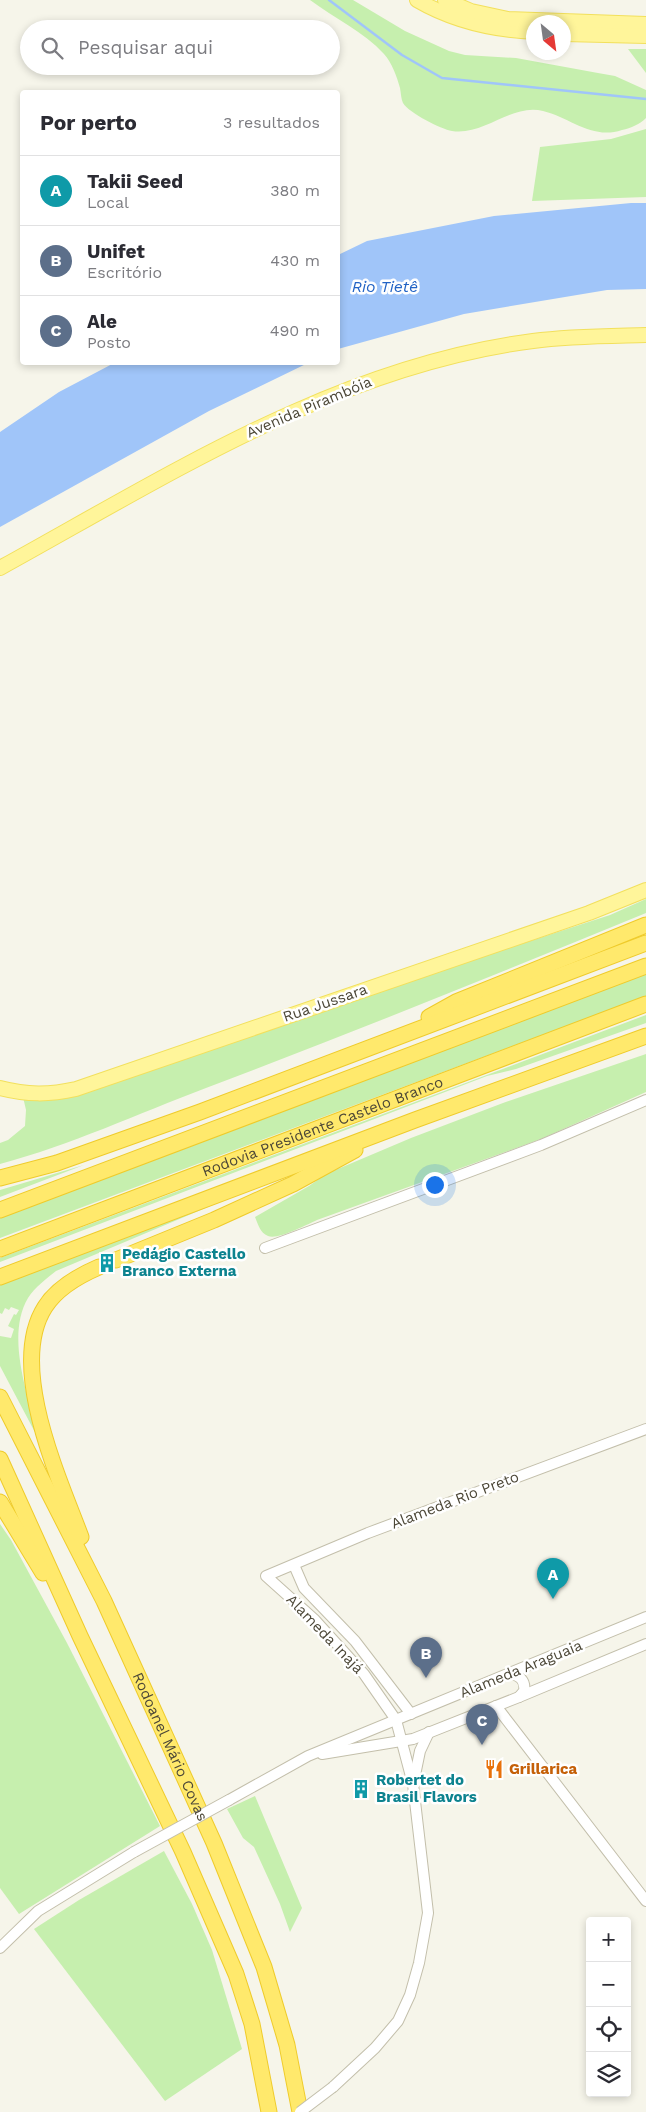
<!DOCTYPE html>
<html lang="pt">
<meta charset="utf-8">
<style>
:root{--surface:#fff;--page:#f7f7f7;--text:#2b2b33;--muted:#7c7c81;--line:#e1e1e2;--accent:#0b8043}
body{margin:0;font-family:"Work Sans",sans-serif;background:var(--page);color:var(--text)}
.controls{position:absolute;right:15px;bottom:15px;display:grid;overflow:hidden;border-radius:5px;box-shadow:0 2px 8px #0003}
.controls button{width:45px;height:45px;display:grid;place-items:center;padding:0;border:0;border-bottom:1px solid var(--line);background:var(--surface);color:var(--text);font:25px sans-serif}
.compass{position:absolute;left:526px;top:15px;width:45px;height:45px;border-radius:50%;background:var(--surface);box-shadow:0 2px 8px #0003;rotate:151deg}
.you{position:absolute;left:434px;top:1184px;width:18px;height:18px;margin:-12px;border:4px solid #fff;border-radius:50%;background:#1a73e8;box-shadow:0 0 0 8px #1a73e833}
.badge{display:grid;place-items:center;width:32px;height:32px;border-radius:50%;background:var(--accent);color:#fff;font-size:16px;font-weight:700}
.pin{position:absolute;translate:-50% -41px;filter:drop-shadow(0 1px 2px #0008)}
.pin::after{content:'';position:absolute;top:26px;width:18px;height:15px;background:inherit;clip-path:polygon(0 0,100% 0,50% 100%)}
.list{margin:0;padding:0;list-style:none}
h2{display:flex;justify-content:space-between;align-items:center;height:65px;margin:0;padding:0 20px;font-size:21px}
h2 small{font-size:16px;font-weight:400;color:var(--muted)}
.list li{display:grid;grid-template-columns:32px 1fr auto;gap:15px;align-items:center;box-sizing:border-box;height:70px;padding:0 20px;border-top:1px solid var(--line)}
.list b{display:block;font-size:19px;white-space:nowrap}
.list p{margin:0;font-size:16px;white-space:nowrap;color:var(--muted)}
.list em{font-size:16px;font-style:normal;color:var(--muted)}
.icon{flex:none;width:28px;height:28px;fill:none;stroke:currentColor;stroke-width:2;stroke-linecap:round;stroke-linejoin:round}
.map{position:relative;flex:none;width:646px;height:2112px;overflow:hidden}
.search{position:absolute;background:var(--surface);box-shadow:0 2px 8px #0003;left:20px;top:20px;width:320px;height:55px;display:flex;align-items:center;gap:12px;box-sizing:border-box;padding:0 18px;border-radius:28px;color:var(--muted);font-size:19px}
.panel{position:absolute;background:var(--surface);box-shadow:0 2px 8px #0003;left:20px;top:90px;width:320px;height:275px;border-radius:5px}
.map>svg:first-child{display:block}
.green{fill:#c6efae}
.water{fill:#a0c5f9}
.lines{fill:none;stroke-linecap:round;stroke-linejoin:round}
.stream{stroke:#a0c5f9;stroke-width:2.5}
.minor-casing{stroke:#c3bfab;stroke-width:12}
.major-casing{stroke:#f2e05d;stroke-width:16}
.highway-casing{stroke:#efcb2b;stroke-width:17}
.minor{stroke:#fff;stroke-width:10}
.major{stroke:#fff59a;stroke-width:14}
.highway{stroke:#ffe96c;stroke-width:15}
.minor-bridge-casing{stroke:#c3bfab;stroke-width:12;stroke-linecap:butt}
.minor-bridge{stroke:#fff;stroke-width:10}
.labels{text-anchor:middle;stroke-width:5;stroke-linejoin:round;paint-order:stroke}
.street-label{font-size:15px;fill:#4c4737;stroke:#fff}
.culture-label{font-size:15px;font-weight:bold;fill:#0d838f;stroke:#fff;text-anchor:start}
.food-label{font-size:15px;font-weight:bold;fill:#c56008;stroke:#fff;text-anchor:start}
.water-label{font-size:16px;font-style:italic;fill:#2263c5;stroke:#fff}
</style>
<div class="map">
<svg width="646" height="2112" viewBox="0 0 646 2112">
<rect width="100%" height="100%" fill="#f6f5ea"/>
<g class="green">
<path d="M 310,0 L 353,0 L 405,31 L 449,51 L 465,55 L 516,58 L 598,73 L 615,76 L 646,90 L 646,118 C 640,124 631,128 622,130 C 592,140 571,118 543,111 C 512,103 484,136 452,131 C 441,129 409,113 403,103 C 401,99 401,93 400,88 C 397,77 392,63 384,54 C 364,32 334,18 310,0 Z"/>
<path d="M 628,49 L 646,49 L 646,73 Z"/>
<path d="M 646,129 L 646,197 L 532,201 L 540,147 L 611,139 Z"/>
<path d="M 646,899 L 646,913 C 500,973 354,1032 206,1088 C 137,1114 71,1145 0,1164 L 0,1143 L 8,1140 L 25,1126 L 26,1110 L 23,1097 L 49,1098 L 610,915 Z"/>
<path d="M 646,974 L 646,996 L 0,1238 L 0,1217 Z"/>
<path d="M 646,1015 L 646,1023 L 516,1069 L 487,1076 L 0,1262 L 0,1258 Z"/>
<path d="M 646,1054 L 646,1092 L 541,1139 L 317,1220 C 306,1225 278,1240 268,1236 C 260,1233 258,1224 255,1217 L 309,1186 L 326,1174 L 411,1138 L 503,1103 Z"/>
<path d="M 84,1165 L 0,1197 L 0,1190 Z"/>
<path d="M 234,1196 L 56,1271 C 46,1279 35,1287 28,1298 C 5,1337 29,1397 38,1438 L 0,1366 L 0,1336 L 11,1338 L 14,1329 L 8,1326 L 14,1314 L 16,1315 L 19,1310 L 11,1307 L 9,1310 L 5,1308 L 2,1314 L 0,1313 L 0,1285 Z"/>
<path d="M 0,1524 L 11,1540 L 67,1643 L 160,1826 L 19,1914 L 0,1888 Z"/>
<path d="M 255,1796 L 302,1908 L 290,1932 L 280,1904 L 254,1847 L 243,1838 L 227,1809 Z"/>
<path d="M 164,1851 L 192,1904 L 212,1950 L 242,2049 L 165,2101 L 34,1929 L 79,1900 Z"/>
</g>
<g class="water">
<path d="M 631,203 L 646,203 L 646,289 L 607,290 L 464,314 L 338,349 L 338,255 L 367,241 L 494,216 Z"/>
<path d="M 116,362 L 308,363 L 209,411 L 0,527 L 0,432 L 59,392 Z"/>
</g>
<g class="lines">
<path class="stream" d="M 329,0 L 402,55 L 442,78 L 646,99"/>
<g class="minor-casing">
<g id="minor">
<path d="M 265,1248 L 541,1145 L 646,1100"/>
<path d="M 294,1565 L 304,1588 L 355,1641 L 411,1714"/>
<path d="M 509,1673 C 519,1675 526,1680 524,1691 L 519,1697"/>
<path d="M 496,1706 L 646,1901"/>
<path d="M 322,1754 L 413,1739 L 519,1697 L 646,1644"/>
<path d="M 414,1780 L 420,1751 L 429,1732"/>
<path d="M 229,1800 L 308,1756 L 646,1617"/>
<path d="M 0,1948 L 38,1911 L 134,1852"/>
<path d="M 333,2087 L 375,2048 L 398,2021 L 410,1995 L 419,1963 L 428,1913 L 413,1784 L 396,1720 L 364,1674 L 315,1620 L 266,1576 L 368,1533 L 646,1429"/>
</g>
</g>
<g class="major-casing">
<g id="major">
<path d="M 417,0 C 453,21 492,30 534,32"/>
<path d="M 445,0 L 471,11 L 508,19 L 646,24"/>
<path d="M 564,34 L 646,36"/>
<path d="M 0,568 C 169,475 338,366 533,341 C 570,336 608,336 646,335"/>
<path d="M 0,1088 C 27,1095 49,1095 76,1089 L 589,913 L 646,890"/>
</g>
</g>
<g class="highway-casing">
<g id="highway">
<path d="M 429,1017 L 456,1002 L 646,925"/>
<path d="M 0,1178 L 57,1163 L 200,1112 L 646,943"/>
<path d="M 0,1210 L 646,966"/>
<path id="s1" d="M 0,1249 L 646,1004"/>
<path d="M 116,1260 L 214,1220 L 293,1184 L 355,1150"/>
<path d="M 0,1277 L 415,1120 L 646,1036"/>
<path id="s2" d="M 0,1397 L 104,1601 L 214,1843 L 264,1967 L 287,2045 L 300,2112"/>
<path d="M 0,1459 L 80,1636 L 183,1852 L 236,1974 L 252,2024 L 269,2112"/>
<path d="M 0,1502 L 43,1573"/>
<path d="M 81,1537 C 59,1478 7,1366 45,1307 C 57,1288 78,1276 99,1267"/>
</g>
</g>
<use href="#minor" class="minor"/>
<use href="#major" class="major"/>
<use href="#highway" class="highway"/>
<g class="minor-bridge-casing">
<g id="minor-bridge">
<path d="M 134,1852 L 229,1800"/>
<path d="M 300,2112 L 333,2087"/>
</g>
</g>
<use href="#minor-bridge" class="minor-bridge"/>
</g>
<defs>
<g id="building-bare" transform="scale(1.5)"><path d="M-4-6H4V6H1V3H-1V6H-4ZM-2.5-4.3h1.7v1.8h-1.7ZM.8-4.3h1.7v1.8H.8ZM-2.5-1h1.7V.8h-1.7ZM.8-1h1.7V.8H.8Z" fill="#0f9aa8" stroke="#fff" stroke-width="2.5" paint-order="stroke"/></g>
<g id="restaurant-bare" transform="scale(1.5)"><path d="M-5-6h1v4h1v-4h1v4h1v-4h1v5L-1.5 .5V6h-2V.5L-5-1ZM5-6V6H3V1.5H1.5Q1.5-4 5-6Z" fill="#e8710a" stroke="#fff" stroke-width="2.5" paint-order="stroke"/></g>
</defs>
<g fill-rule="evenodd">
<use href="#building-bare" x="107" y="1263"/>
<use href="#restaurant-bare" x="494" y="1769"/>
<use href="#building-bare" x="361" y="1789"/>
</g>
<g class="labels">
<g class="street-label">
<text transform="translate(309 407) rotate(-23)" y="5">Avenida Pirambóia</text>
<text transform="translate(325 1003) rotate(-19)" y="5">Rua Jussara</text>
<text dy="5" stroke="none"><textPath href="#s1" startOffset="345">Rodovia Presidente Castelo Branco</textPath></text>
<text transform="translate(455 1500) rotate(-21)" y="5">Alameda Rio Preto</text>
<text transform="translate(325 1634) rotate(46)" y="5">Alameda Inajá</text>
<text transform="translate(521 1669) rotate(-22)" y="5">Alameda Araguaia</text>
<text dy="5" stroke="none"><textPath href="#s2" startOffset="389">Rodoanel Mário Covas</textPath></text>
</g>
<g class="culture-label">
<text x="122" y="1259">Pedágio Castello<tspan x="122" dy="17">Branco Externa</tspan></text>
<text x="376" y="1785">Robertet do<tspan x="376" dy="17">Brasil Flavors</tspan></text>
</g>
<g class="food-label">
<text x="509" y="1774">Grillarica</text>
</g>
<g class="water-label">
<text x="385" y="292">Rio Tietê</text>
</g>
</g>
</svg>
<div class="controls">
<button>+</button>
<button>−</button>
<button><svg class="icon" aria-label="locate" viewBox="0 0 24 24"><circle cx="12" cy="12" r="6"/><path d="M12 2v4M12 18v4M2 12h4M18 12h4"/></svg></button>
<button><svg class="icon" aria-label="layers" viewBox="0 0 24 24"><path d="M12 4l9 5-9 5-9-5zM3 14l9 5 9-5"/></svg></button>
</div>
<svg class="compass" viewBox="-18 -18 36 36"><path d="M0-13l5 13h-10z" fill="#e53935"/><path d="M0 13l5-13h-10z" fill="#7c7c81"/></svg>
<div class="you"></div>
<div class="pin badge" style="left:553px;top:1599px;background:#0f9aa8">A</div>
<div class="pin badge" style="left:426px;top:1678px;background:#5c6f8a">B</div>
<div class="pin badge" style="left:482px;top:1745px;background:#5c6f8a">C</div>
<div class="search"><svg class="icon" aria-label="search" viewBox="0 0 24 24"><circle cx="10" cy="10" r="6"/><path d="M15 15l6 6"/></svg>Pesquisar aqui</div>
<section class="panel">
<h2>Por perto<small>3 resultados</small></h2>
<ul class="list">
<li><span class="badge" style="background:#0f9aa8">A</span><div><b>Takii Seed</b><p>Local</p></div><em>380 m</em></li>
<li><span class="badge" style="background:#5c6f8a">B</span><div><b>Unifet</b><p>Escritório</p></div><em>430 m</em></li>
<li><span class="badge" style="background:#5c6f8a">C</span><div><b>Ale</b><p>Posto</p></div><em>490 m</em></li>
</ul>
</section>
</div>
